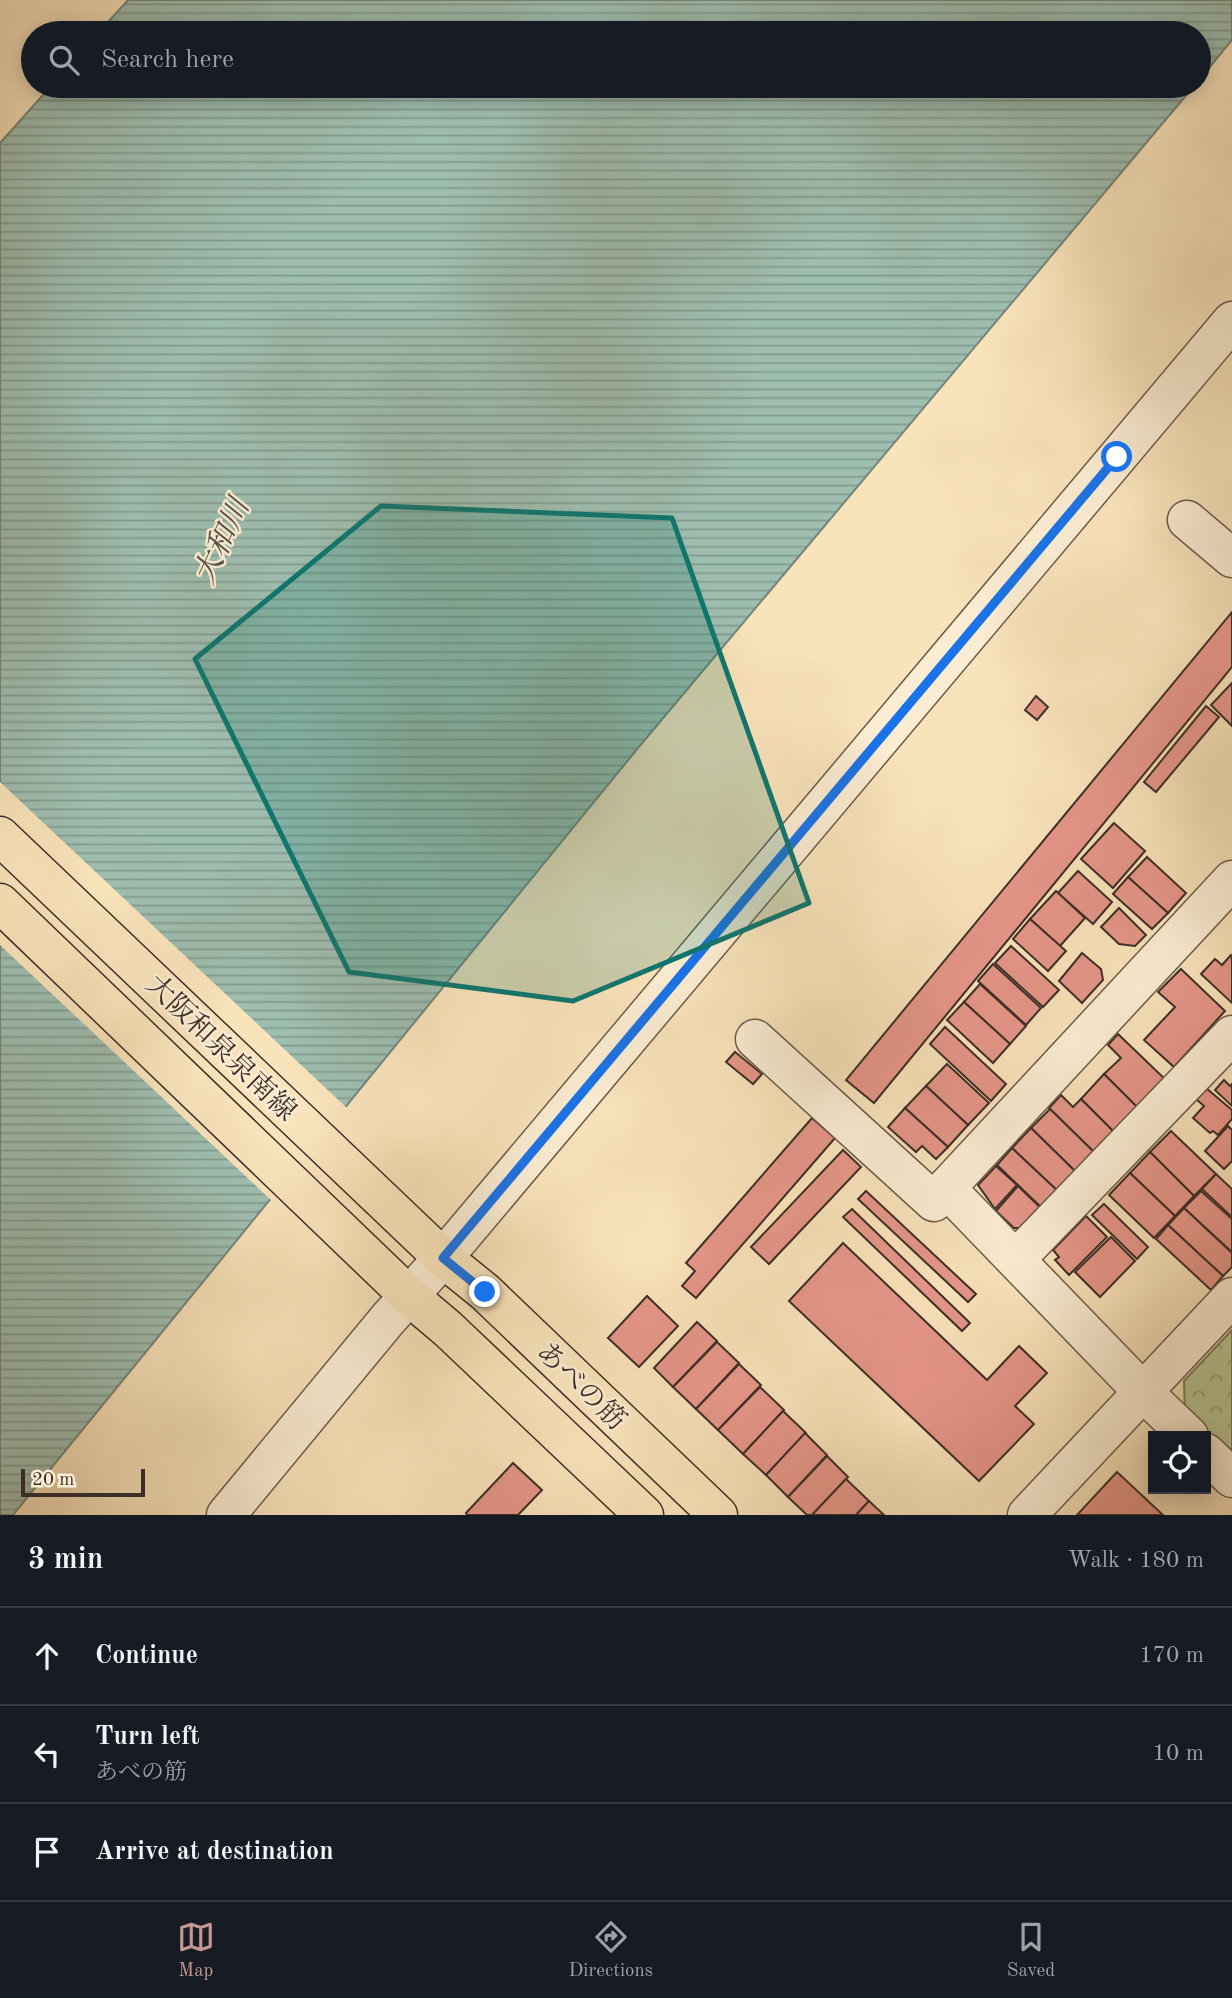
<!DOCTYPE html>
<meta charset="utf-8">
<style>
:root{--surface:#171b24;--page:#242831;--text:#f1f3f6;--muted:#9ea1a6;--line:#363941;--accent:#c59692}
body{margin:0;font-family:"Old Standard TT","Noto Serif JP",serif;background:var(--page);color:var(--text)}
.controls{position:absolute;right:21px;bottom:21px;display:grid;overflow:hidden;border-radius:0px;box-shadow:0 4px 18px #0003}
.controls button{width:63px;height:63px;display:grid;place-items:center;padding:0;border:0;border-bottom:2px solid var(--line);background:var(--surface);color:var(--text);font:35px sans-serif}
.scale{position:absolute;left:21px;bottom:18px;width:124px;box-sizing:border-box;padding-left:7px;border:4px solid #3d2e27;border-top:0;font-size:19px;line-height:24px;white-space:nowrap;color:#3d2e27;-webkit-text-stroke:5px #fbedd3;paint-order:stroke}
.stop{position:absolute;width:21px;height:21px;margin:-16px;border:5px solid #1a73e8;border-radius:50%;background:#fff}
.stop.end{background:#1a73e8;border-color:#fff;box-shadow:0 2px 7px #0008}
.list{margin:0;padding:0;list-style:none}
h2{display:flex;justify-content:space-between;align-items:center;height:91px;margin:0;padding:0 28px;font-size:30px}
h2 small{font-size:23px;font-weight:400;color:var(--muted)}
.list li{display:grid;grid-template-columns:46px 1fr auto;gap:21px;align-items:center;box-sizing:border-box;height:98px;padding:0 28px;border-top:2px solid var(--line)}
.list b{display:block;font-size:26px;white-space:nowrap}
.list p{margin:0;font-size:23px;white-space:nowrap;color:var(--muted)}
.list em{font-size:23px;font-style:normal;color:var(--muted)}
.icon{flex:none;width:38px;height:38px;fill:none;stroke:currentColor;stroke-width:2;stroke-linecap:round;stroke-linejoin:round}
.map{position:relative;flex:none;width:1232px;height:1515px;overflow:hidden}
.search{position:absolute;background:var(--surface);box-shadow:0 4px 18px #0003;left:21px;right:21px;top:21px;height:77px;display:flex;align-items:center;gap:18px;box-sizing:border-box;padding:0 24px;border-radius:38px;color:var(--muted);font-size:26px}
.sheet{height:385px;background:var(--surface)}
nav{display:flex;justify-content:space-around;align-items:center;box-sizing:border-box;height:98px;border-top:2px solid var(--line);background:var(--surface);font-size:19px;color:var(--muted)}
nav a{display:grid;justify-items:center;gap:4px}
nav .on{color:var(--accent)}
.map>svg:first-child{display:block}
.park{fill:url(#park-crowns);stroke:#7a7a5e;stroke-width:2}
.water{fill:url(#water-rules);stroke:#778479;stroke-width:2}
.pier{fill:#f9e3bb}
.building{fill:#e69689;stroke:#3d2e27;stroke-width:2}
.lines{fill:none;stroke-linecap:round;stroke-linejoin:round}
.street-casing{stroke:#6c5b4c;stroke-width:41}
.primary-casing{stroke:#3d2e27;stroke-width:41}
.street{stroke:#fbedd3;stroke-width:38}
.primary{stroke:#f9e3bb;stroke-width:38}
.route{stroke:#1a73e8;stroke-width:9}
.marked{fill:#0f766e;fill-opacity:0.2;stroke:#0f766e;stroke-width:5;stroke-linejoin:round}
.labels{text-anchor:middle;stroke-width:5;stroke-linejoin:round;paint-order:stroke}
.street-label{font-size:28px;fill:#3d2e27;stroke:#fbedd3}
.water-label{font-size:30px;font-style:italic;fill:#555249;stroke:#fbedd3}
</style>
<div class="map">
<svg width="1232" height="1515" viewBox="0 0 1232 1515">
<defs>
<pattern id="park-crowns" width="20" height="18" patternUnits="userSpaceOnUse" patternTransform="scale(1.75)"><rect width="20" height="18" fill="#b8c594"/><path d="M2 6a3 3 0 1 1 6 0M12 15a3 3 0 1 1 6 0" fill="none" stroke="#97a079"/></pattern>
<pattern id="water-rules" width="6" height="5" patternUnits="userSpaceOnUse" patternTransform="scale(1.75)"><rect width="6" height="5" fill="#9ebeb0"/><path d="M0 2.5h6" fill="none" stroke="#829b8f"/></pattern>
</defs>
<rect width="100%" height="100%" fill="#f9e3bb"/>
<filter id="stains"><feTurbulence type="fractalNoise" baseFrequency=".00286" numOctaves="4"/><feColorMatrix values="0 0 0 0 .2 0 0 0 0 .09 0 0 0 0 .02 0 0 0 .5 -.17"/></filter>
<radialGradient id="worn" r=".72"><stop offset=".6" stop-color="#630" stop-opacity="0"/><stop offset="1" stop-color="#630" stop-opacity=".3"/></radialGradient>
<path class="park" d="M 1232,1330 L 1232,1462 L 1185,1418 L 1184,1381 Z"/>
<g class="water">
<path d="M 128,0 L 1232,0 L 1232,40 L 1199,80 L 1199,33 L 98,33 Z"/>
<path d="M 51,86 L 1194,86 L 638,748 L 13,1515 L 0,1515 L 0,143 Z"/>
</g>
<path class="pier" d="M 0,782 L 348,1109 L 273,1202 L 0,945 Z"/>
<g class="building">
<path d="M 1232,612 L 1232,667 L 874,1103 L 846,1080 Z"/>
<path d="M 1232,683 L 1232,726 L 1211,705 Z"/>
<path d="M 1036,696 L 1048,707 L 1037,720 L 1025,710 Z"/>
<path d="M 1206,706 L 1219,717 L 1156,792 L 1144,782 Z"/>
<path d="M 1114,823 L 1145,851 L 1113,888 L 1081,859 Z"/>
<path d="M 1147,857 L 1186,893 L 1168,913 L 1128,877 Z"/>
<path d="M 1078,871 L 1112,902 L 1093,924 L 1058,893 Z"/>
<path d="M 1128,877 L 1168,913 L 1152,929 L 1113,894 Z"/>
<path d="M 1056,891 L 1085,918 L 1060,946 L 1030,919 Z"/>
<path d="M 1119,908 L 1146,935 L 1135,946 L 1119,944 L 1101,927 Z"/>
<path d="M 1030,919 L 1066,951 L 1048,971 L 1013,939 Z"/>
<path d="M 1011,946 L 1059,990 L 1043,1007 L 995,963 Z"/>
<path d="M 1082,953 L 1101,969 L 1103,980 L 1082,1003 L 1059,981 Z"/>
<path d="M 1231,955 L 1232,956 L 1232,1003 L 1201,974 L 1215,959 L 1222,965 Z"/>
<path d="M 993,964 L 1041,1008 L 1026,1025 L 978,981 Z"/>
<path d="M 1181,969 L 1225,1011 L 1174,1067 L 1144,1040 L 1175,1007 L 1158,992 Z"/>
<path d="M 980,984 L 1026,1026 L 1010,1044 L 964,1002 Z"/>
<path d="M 964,1002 L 1010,1044 L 993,1063 L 947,1020 Z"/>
<path d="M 945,1027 L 1006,1084 L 991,1101 L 930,1044 Z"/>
<path d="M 1118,1034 L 1169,1083 L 1141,1111 L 1104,1074 L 1121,1058 L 1108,1045 Z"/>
<path d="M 735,1052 L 762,1074 L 753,1084 L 726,1062 Z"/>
<path d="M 947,1064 L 989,1103 L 968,1125 L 926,1086 Z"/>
<path d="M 1104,1074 L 1141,1111 L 1118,1136 L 1081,1099 Z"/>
<path d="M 1224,1080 L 1230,1086 L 1232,1084 L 1232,1106 L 1215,1090 Z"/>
<path d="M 926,1086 L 968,1125 L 948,1147 L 905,1108 Z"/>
<path d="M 1206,1088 L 1232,1110 L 1232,1119 L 1218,1135 L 1213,1131 L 1210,1133 L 1193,1118 L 1204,1106 L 1196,1099 Z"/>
<path d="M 1061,1095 L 1073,1107 L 1081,1099 L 1118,1136 L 1098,1156 L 1049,1108 Z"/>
<path d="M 905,1108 L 948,1147 L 936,1159 L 922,1146 L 916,1152 L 888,1127 Z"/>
<path d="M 1050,1109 L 1098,1156 L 1079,1175 L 1031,1128 Z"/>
<path d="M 812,1118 L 835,1138 L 696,1298 L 682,1286 L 695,1271 L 686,1263 Z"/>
<path d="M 1228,1126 L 1232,1130 L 1232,1161 L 1224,1169 L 1205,1151 Z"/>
<path d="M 1031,1128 L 1079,1175 L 1061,1194 L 1012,1148 Z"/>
<path d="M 1171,1131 L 1216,1174 L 1194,1196 L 1150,1152 Z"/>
<path d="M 1012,1148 L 1061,1194 L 1045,1211 L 997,1165 Z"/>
<path d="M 843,1150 L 861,1167 L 769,1264 L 751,1247 Z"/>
<path d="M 1150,1152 L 1194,1196 L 1175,1216 L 1130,1173 Z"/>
<path d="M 996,1166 L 1017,1185 L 995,1209 L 978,1185 Z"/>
<path d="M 1130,1173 L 1175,1216 L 1154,1238 L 1109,1195 Z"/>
<path d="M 1216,1174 L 1232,1189 L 1232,1217 L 1202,1189 Z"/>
<path d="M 1018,1186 L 1045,1212 L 1030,1228 L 1014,1228 L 996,1211 Z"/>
<path d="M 866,1191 L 976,1294 L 968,1302 L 858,1199 Z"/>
<path d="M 1201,1191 L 1232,1219 L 1232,1252 L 1184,1208 Z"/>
<path d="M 1104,1204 L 1148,1247 L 1137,1259 L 1092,1215 Z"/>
<path d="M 1184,1208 L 1232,1253 L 1232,1267 L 1223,1276 L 1168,1225 Z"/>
<path d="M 852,1209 L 970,1323 L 962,1331 L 843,1217 Z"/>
<path d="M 1086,1216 L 1107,1237 L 1069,1275 L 1055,1260 L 1059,1257 L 1053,1250 Z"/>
<path d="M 1168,1225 L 1223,1276 L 1211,1290 L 1156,1239 Z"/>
<path d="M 1111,1237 L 1135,1261 L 1100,1297 L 1075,1272 Z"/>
<path d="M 843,1243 L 987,1380 L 1019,1346 L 1047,1373 L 1015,1406 L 1034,1424 L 979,1481 L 789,1301 Z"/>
<path d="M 647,1296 L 678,1326 L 639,1367 L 608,1338 Z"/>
<path d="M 697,1322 L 717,1341 L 673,1387 L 654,1368 Z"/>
<path d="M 717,1342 L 739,1363 L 696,1409 L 673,1387 Z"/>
<path d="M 739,1364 L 761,1385 L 718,1430 L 696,1409 Z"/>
<path d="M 760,1387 L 784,1410 L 743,1454 L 718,1430 Z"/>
<path d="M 783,1411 L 806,1433 L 766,1475 L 743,1454 Z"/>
<path d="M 805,1433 L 827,1455 L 788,1497 L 766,1475 Z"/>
<path d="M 827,1456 L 848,1477 L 812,1515 L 807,1515 L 788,1497 Z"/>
<path d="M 513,1463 L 542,1490 L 518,1515 L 467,1515 L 466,1513 Z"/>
<path d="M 1117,1472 L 1163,1515 L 1077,1515 Z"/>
<path d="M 846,1479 L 869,1501 L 856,1515 L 812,1515 Z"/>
<path d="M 869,1501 L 884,1515 L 856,1515 Z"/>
</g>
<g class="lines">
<g class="street-casing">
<g id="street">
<path d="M 1187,520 L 1232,558"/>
<path d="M 755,1039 L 934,1202 L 946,1188 L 1143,1392 L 1189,1436"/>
<path d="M 946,1188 L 1232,880"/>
<path d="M 1016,1259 L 1232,1035"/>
<path d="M 1206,1453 L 1232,1478"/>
<path d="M 226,1515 L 388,1319 L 443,1258 L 1232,321"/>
<path d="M 1027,1515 L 1232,1297"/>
</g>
</g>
<g class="primary-casing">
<g id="primary">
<path d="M 0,836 L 443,1258 L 485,1292 L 718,1515"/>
<path d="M 0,903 L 409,1296 L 448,1329 L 644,1515"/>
</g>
</g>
<use href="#street" class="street"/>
<use href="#primary" class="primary"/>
</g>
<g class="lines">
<path class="route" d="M 485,1292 L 443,1258 L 1117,457"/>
</g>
<path class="marked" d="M 381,506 L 672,518 L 809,903 L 573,1001 L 349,972 L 195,659 Z"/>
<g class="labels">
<g class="street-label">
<text transform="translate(222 1047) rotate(44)" y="10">大阪和泉泉南線</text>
<text transform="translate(582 1385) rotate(44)" y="10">あべの筋</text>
</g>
<g class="water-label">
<text transform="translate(221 541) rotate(-65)" y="10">大和川</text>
</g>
</g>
<rect width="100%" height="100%" filter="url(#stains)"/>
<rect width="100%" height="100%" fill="url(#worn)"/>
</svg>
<div class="controls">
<button><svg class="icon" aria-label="locate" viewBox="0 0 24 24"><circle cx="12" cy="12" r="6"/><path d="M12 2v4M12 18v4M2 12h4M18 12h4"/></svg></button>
</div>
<div class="scale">20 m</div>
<div class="stop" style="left:1117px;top:457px"></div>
<div class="stop end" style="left:485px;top:1292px"></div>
<div class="search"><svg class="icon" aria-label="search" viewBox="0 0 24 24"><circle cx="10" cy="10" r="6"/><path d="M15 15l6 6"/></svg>Search here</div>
</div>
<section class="sheet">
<h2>3 min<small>Walk · 180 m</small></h2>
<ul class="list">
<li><svg class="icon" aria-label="ahead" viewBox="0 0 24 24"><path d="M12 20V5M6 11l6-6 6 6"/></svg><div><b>Continue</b></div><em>170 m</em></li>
<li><svg class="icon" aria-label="left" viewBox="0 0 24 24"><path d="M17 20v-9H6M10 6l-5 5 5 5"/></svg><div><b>Turn left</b><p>あべの筋</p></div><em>10 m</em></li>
<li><svg class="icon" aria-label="arrive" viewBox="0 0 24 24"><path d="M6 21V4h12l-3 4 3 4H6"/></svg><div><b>Arrive at destination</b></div></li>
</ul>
</section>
<nav>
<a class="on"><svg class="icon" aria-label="map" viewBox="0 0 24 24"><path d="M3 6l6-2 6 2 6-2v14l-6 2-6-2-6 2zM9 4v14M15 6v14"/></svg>Map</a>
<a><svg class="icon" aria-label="directions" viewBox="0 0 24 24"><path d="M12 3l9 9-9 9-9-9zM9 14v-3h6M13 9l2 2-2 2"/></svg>Directions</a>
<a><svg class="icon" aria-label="saved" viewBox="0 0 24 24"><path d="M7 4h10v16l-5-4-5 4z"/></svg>Saved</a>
</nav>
